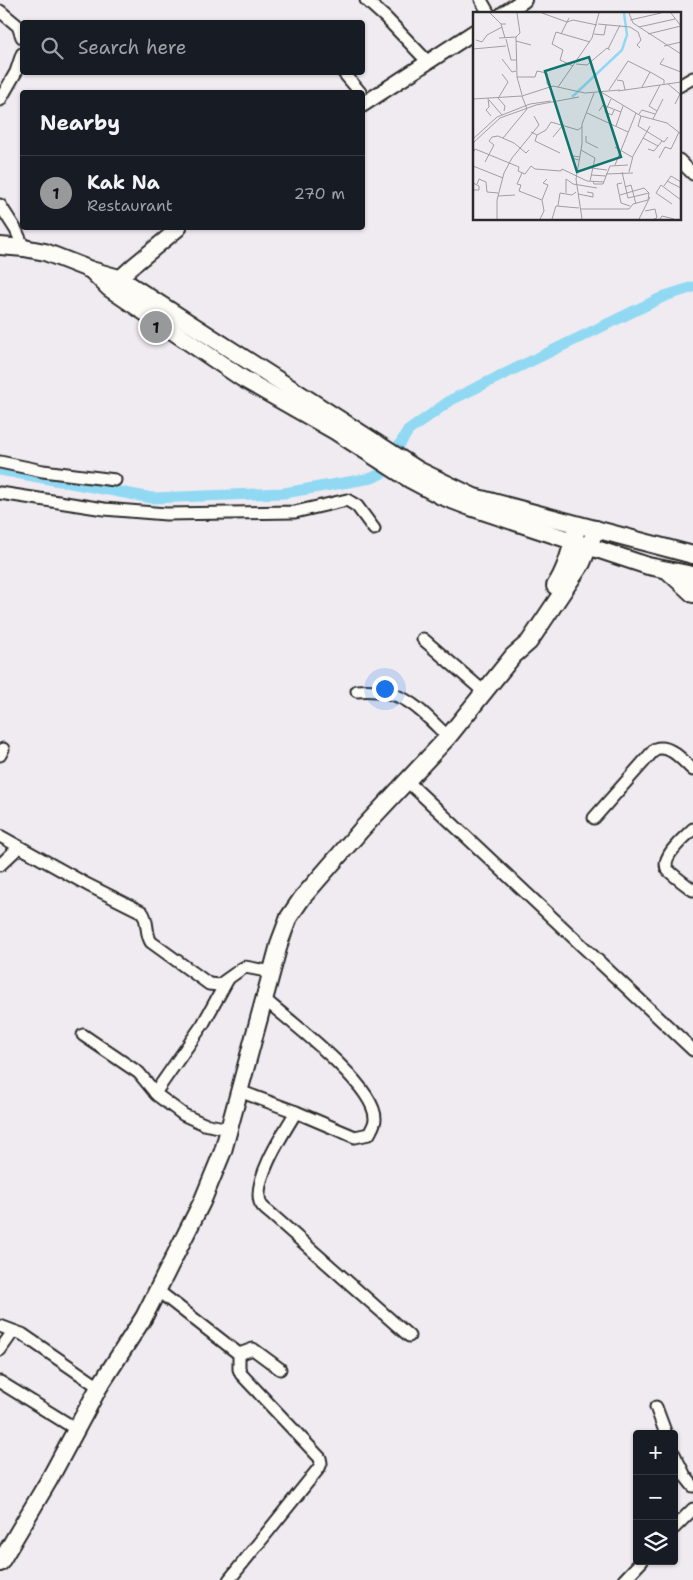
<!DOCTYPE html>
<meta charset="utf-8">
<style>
:root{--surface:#171b24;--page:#242831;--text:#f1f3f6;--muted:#9ea1a6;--line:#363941;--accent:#98999b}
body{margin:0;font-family:"Shantell Sans",sans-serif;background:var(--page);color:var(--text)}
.controls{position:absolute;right:15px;bottom:15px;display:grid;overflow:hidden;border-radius:5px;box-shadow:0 1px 4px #0004}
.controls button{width:45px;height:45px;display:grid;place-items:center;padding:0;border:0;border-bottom:1px solid var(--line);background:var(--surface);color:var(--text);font:25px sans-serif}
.you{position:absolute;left:384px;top:688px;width:18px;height:18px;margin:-12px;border:4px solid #fff;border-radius:50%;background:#1a73e8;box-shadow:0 0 0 8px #1a73e833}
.badge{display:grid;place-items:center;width:32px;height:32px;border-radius:50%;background:var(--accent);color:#111;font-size:16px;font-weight:700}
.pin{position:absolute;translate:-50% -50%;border:2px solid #fff;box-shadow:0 1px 5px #0006}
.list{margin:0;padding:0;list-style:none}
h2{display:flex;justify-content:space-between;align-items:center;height:65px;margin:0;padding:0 20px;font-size:21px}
h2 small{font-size:16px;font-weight:400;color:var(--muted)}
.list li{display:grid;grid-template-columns:32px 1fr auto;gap:15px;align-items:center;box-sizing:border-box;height:75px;padding:0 20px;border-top:1px solid var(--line)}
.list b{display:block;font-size:19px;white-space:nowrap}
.list p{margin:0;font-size:16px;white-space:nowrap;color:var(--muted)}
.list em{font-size:16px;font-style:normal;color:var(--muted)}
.icon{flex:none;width:28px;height:28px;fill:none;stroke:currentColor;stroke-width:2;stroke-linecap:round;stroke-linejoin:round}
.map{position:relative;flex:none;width:693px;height:1580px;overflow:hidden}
.search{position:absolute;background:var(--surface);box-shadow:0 1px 4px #0004;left:20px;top:20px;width:345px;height:55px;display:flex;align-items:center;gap:12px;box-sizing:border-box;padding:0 18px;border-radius:5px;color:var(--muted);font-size:19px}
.panel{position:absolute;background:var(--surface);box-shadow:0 1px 4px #0004;left:20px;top:90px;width:345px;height:140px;border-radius:5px}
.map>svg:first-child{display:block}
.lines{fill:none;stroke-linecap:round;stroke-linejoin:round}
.canal{stroke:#91d9f3;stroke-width:11}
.minor-casing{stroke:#2b2b2b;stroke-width:15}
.tertiary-casing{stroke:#2b2b2b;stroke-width:18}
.secondary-casing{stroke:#2b2b2b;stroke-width:20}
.minor{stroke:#fdfcf7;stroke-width:11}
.tertiary{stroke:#fdfcf7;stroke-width:14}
.secondary{stroke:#fdfcf7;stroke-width:16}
.inset-river{fill:none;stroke:#91d9f3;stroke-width:2.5}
.inset-road{fill:none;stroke:#a19ea2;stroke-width:1}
.view{fill:#0f766e;fill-opacity:0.15;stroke:#0f766e;stroke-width:2.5}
.inset-edge{fill:none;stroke:#2b2b2b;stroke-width:2.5}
</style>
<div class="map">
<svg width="693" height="1580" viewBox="0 0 693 1580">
<rect width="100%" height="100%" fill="#f0ebf1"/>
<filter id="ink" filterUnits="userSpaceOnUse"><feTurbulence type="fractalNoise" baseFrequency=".02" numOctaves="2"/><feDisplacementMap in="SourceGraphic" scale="10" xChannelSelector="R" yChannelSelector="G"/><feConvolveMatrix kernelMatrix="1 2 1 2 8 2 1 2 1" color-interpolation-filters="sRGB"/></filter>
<g filter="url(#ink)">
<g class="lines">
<path class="canal" d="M 0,470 L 152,498 L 284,493 L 372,478 L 382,473 L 408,431 L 451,400 L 665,296 L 693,287"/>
<g class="minor-casing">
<g id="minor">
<path d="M 366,0 L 386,18 L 428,62"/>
<path d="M 481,0 L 489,14"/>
<path d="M 0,11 L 18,26 L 22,37"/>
<path d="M 343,72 L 360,92"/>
<path d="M 679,86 L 693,78"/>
<path d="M 0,100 L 16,72 L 22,54"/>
<path d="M 679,160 L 693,174"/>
<path d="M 0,205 L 16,230 L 24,248"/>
<path d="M 0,462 L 43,471 L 115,480"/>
<path d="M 0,493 L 104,509 L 166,514 L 295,512 L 347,500 L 357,506 L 374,529"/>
<path d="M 423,639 L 483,691"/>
<path d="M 357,691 C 402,687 418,708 448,737"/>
<path d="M 0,755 L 3,749"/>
<path d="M 407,781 L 693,1050"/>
<path d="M 594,818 L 655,749 C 670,744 682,760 693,770"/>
<path d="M 693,829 C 685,837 659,858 668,870 C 675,877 685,884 693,890"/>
<path d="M 0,836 L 88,885 L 142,912 C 149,921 145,933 151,942 L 209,984 L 219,985 L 240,970 L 245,967 L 272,972"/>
<path d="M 0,865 L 19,847"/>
<path d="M 83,1035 L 139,1073 L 157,1095 L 184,1115 L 204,1124 L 229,1129"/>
<path d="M 239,1091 L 296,1112 L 355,1137 L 369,1134 C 371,1130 375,1124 375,1119 C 376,1086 289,1020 264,999"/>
<path d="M 155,1093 L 203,1024 L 228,979"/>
<path d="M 296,1112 C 284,1132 253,1179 260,1202 C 261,1206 266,1210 270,1213 L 409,1336"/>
<path d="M 157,1290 L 239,1354 L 239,1369 L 241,1374 L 320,1458 L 321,1463 L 319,1468 L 229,1580"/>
<path d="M 0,1326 L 16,1332"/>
<path d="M 0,1350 L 12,1333 L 16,1332 L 22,1334 L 99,1387"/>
<path d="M 239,1354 L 253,1349 L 280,1369"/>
<path d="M 0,1382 L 76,1429"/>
<path d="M 656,1407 L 666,1434"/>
<path d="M 674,1454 L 685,1476 L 693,1486"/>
<path d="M 674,1528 L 693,1509"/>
<path d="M 624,1580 L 642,1561"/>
</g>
</g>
<g class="tertiary-casing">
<g id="tertiary">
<path d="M 503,14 L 524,0"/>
<path d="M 362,105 L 474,32"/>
<path d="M 112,285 L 134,265 L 179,228"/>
</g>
</g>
<g class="secondary-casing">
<g id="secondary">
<path d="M 0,246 L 24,248 L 45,252 L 91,270 L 119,278 L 418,470 L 474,497 L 693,555"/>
<path d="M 93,272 L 109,288 L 242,378 L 335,431 L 411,480 L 441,496 L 470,507 L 648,566 L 693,575"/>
<path d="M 667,570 L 693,594"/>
<path d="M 555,586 C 566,570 570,551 576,532"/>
<path d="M 0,1563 L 49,1480 L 99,1387 L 144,1317 L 202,1202 L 223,1151 L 280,941 L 289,917 L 302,898 L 361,830 L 448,737 L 513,656 L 529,642 L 582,563 L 596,529"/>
</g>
</g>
<use href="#minor" class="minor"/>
<use href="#tertiary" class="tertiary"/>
<use href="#secondary" class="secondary"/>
</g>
</g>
<g transform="translate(473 12)">
<rect width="208" height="208" fill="#f0ebf1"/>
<path class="inset-river" d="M 99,85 L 149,38 L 154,23 L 151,1"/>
<path class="inset-road" d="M 17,1 L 28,12M 69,1 L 94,10 L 100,8 L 124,13M 156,1 L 160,11 L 208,42M 198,1 L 208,14M 157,8 L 188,1M 125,12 L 157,15 L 165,20 L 168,28 L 164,33 L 167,36M 166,15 L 202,7M 88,22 L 96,6M 121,22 L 131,23 L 133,13M 175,22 L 208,14M 43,25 L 44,65M 43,25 L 47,21 L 44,1M 26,26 L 43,25M 32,26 L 28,12 L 33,12M 33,27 L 38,48 L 43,48M 3,28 L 9,30 L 14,23 L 29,15M 43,29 L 58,33M 191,34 L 208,30M 0,37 L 33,34M 135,37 L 147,13M 191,46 L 187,52 L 208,60M 29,47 L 39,60 L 43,59M 103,52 L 114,53 L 134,36 L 137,38M 100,54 L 87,48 L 90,38 L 79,32 L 83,20 L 117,30M 144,68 L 150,69 L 152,78M 195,72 L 207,82 L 202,92M 85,75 L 119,26 L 126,1M 169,75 L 177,60M 136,78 L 155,49 L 179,61 L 191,68 L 191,72M 145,79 L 208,70M 128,80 L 168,104 L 194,111 L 208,122M 49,83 L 44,65 L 62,65 L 64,59 L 74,61 L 74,72 L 78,75M 26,85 L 35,70 L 29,62M 15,86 L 16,95 L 13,98 L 18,104M 25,86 L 32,94 L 31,99M 0,87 L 49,84 L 80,74 L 112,81 L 147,78M 138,87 L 132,100 L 139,103 L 141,98M 16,88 L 29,103M 126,99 L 130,93 L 148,100M 184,99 L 176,94 L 187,73M 114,101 L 155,120M 166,102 L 169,98 L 182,102M 168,104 L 165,114 L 191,130 L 195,125M 180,107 L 190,87M 143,114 L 150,94M 58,120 L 64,123 L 62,129 L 87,141M 64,123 L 73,118 L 78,110 L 105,118 L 109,115M 113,124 L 113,130 L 125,136M 80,125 L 90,113M 30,126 L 54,97 L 49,84M 170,126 L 185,134M 0,127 L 24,105 L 57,92 L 78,89M 0,131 L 27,106 L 63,93 L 106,85M 142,135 L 159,145M 175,137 L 181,139 L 189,129M 108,138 L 122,146 L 117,169M 0,141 L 2,137 L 12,141 L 46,155 L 45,159 L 52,162 L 58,154 L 62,157 L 88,159 L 89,157 L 114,169 L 131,170M 186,146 L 192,135 L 198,137 L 206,120M 106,148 L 99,146 L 100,144 L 107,145M 12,150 L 21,133 L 16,129 L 19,125 L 25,124 L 41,131 L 53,141 L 56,138M 142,153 L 163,101M 0,154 L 30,166M 118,156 L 134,158M 156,160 L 160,144 L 177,114M 49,161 L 44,172 L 48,173 L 46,179 L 69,188M 133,162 L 160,161M 118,163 L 133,164M 120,169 L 121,172 L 130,172 L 137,154 L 155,153M 194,169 L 208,176M 0,171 L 6,174 L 6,178 L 0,178M 149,171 L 144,172 L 148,191 L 157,194M 4,172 L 6,167 L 13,170 L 14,180 L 25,181M 191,174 L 198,164 L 208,170M 152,175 L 158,173 L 163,192M 93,181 L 93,167 L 100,172 L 124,176M 105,182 L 120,185 L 120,181 L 114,180M 147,183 L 171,176 L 176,181M 25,184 L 42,183M 69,188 L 75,173 L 70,171 L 74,167M 199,192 L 183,181 L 188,173 L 208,188M 85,194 L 87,181 L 99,183 L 103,180M 107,197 L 156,197 L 160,192 L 175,188 L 176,181 L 155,186 L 149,160M 172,199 L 182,197 L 184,206 L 181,207M 24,207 L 24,188 L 31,161 L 39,146 L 66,113 L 61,104M 67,207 L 71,199 L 69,188M 79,207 L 83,194 L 106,196M 109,207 L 103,167 L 109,132 L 109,112 L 121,81M 166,207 L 177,185M 187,207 L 189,204 L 201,207"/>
<path class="view" d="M 116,45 L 148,145 L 104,160 L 72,59 Z"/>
<rect width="208" height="208" class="inset-edge"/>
</g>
</svg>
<div class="controls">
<button>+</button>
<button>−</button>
<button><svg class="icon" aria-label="layers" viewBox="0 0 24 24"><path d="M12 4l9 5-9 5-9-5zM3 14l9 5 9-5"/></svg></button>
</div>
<div class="you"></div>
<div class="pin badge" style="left:156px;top:327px">1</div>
<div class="search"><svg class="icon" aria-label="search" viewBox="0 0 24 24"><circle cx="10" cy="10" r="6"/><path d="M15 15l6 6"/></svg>Search here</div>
<section class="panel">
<h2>Nearby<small></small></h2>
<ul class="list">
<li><span class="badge">1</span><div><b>Kak Na</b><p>Restaurant</p></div><em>270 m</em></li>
</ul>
</section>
</div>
